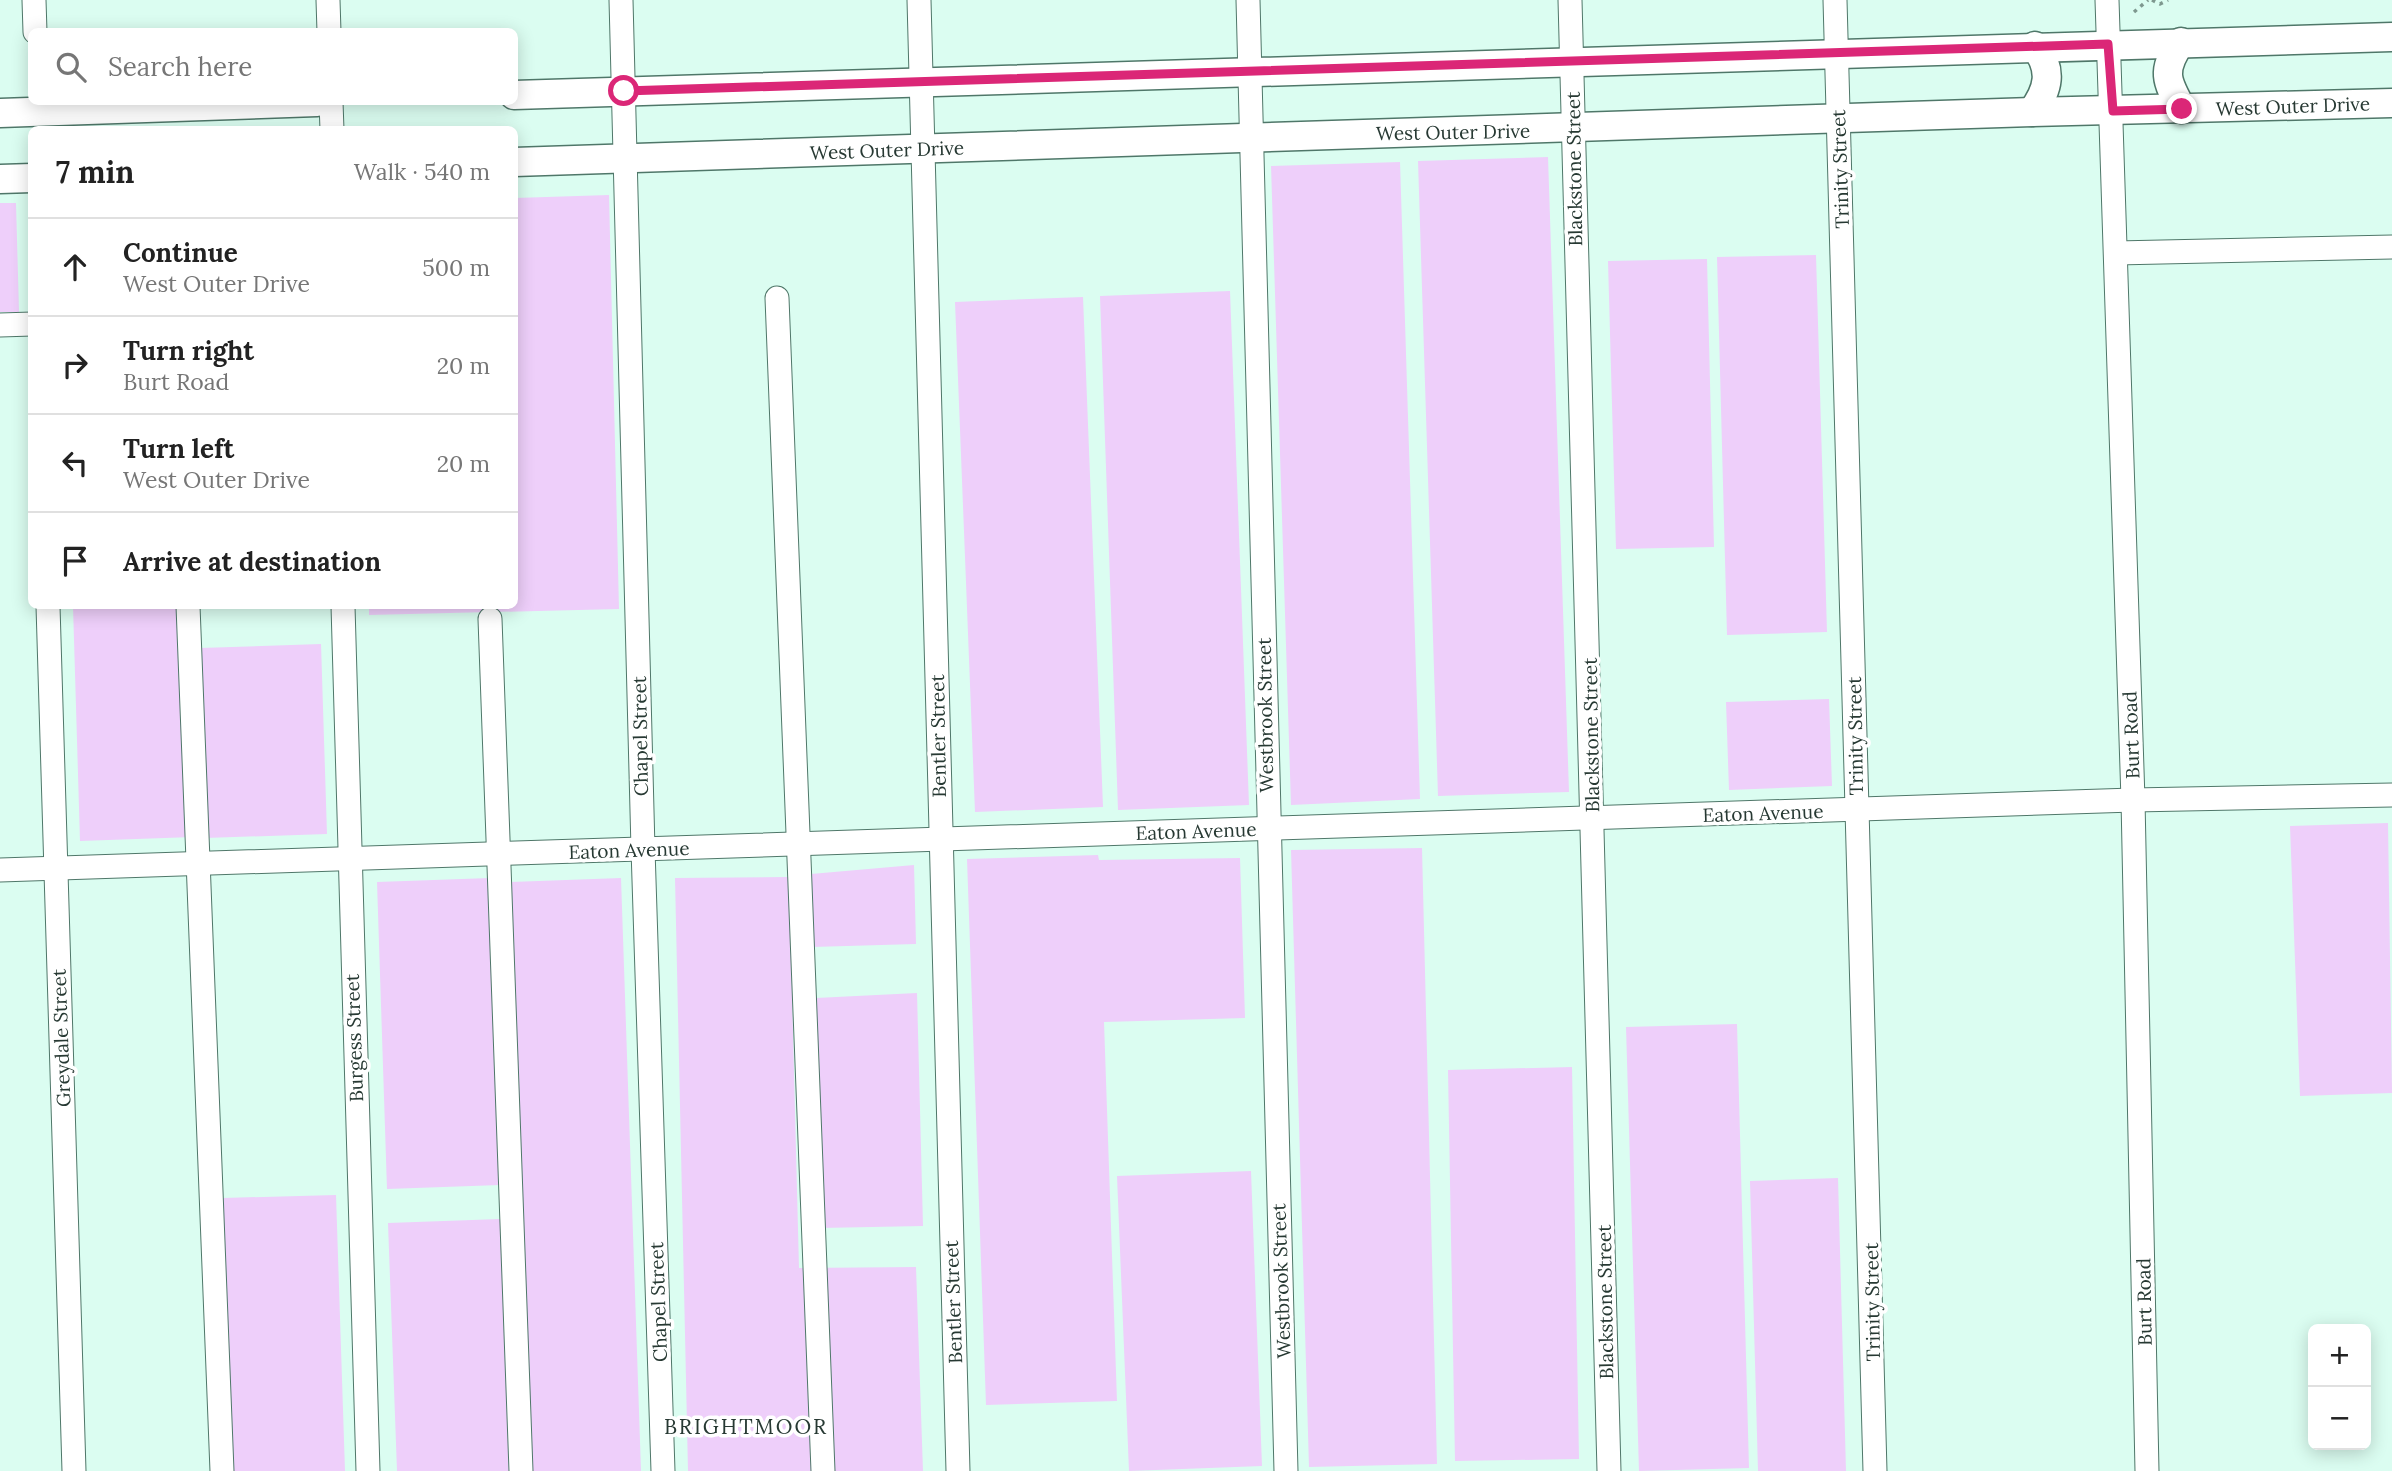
<!DOCTYPE html>
<meta charset="utf-8">
<style>
:root{--surface:#fff;--page:#f2f2f2;--text:#222;--muted:#767676;--line:#e0e0e0}
body{margin:0;font-family:Lora,serif;background:var(--page);color:var(--text)}
.controls{position:absolute;right:21px;bottom:21px;display:grid;overflow:hidden;border-radius:10px;box-shadow:0 4px 18px #0003}
.controls button{width:63px;height:63px;display:grid;place-items:center;padding:0;border:0;border-bottom:2px solid var(--line);background:var(--surface);color:var(--text);font:35px sans-serif}
.stop{position:absolute;width:21px;height:21px;margin:-16px;border:5px solid #db2777;border-radius:50%;background:#fff}
.stop.end{background:#db2777;border-color:#fff;box-shadow:0 2px 7px #0008}
.list{margin:0;padding:0;list-style:none}
h2{display:flex;justify-content:space-between;align-items:center;height:91px;margin:0;padding:0 28px;font-size:30px}
h2 small{font-size:23px;font-weight:400;color:var(--muted)}
.list li{display:grid;grid-template-columns:46px 1fr auto;gap:21px;align-items:center;box-sizing:border-box;height:98px;padding:0 28px;border-top:2px solid var(--line)}
.list b{display:block;font-size:26px;white-space:nowrap}
.list p{margin:0;font-size:23px;white-space:nowrap;color:var(--muted)}
.list em{font-size:23px;font-style:normal;color:var(--muted)}
.icon{flex:none;width:38px;height:38px;fill:none;stroke:currentColor;stroke-width:2;stroke-linecap:round;stroke-linejoin:round}
.map{position:relative;flex:none;width:2392px;height:1471px;overflow:hidden}
.search{position:absolute;background:var(--surface);box-shadow:0 4px 18px #0003;left:28px;top:28px;width:490px;height:77px;display:flex;align-items:center;gap:18px;box-sizing:border-box;padding:0 24px;border-radius:10px;color:var(--muted);font-size:26px}
.panel{position:absolute;background:var(--surface);box-shadow:0 4px 18px #0003;left:28px;top:126px;width:490px;height:483px;border-radius:10px}
.map>svg:first-child{display:block}
.green{fill:#eecffa}
.lines{fill:none;stroke-linecap:round;stroke-linejoin:round}
.minor-casing{stroke:#4f7769;stroke-width:25}
.major-casing{stroke:#4f7769;stroke-width:31}
.path{stroke:#7e988f;stroke-width:3.5;stroke-dasharray:3.5 5;stroke-linecap:butt}
.minor{stroke:#fff;stroke-width:23}
.major{stroke:#fff;stroke-width:28}
.route{stroke:#db2777;stroke-width:9}
.labels{text-anchor:middle;stroke-width:7;stroke-linejoin:round;paint-order:stroke}
.street-label{font-size:19px;fill:#273933;stroke:#fff}
.neighbourhood-label{font-size:21px;letter-spacing:2px;fill:#273933;stroke:#fff}
</style>
<div class="map">
<svg width="2392" height="1471" viewBox="0 0 2392 1471">
<rect width="100%" height="100%" fill="#dbfdf1"/>
<g class="green">
<path d="M 1548,157 L 1569,792 L 1438,796 L 1418,161 Z"/>
<path d="M 1400,162 L 1420,799 L 1291,805 L 1271,166 Z"/>
<path d="M 609,195 L 619,609 L 369,615 L 369,606 L 514,606 L 515,198 Z"/>
<path d="M 0,203 L 16,203 L 19,312 L 0,312 Z"/>
<path d="M 1816,255 L 1827,632 L 1727,635 L 1717,257 Z"/>
<path d="M 1707,259 L 1714,547 L 1616,549 L 1608,261 Z"/>
<path d="M 1230,291 L 1249,805 L 1118,810 L 1100,296 Z"/>
<path d="M 1083,297 L 1103,807 L 975,812 L 955,302 Z"/>
<path d="M 73,606 L 182,606 L 193,837 L 80,841 Z"/>
<path d="M 321,644 L 327,834 L 205,838 L 200,648 Z"/>
<path d="M 1829,699 L 1832,786 L 1729,790 L 1726,702 Z"/>
<path d="M 2388,823 L 2392,1093 L 2300,1096 L 2290,826 Z"/>
<path d="M 1422,848 L 1437,1464 L 1309,1467 L 1291,850 Z"/>
<path d="M 1098,855 L 1099,860 L 1240,858 L 1245,1018 L 1104,1022 L 1117,1401 L 986,1405 L 967,859 Z"/>
<path d="M 914,865 L 916,944 L 812,947 L 811,874 Z"/>
<path d="M 789,877 L 799,1268 L 916,1267 L 923,1471 L 688,1471 L 675,878 Z"/>
<path d="M 490,878 L 500,1185 L 387,1189 L 377,882 Z"/>
<path d="M 621,878 L 641,1471 L 530,1471 L 511,882 Z"/>
<path d="M 917,993 L 923,1226 L 820,1228 L 816,998 Z"/>
<path d="M 1737,1024 L 1749,1468 L 1639,1471 L 1626,1027 Z"/>
<path d="M 1572,1067 L 1579,1459 L 1455,1461 L 1448,1070 Z"/>
<path d="M 1251,1171 L 1262,1466 L 1129,1471 L 1117,1176 Z"/>
<path d="M 1838,1178 L 1846,1471 L 1758,1471 L 1750,1181 Z"/>
<path d="M 336,1195 L 345,1471 L 231,1471 L 223,1198 Z"/>
<path d="M 500,1219 L 509,1471 L 397,1471 L 388,1223 Z"/>
</g>
<g class="lines">
<g class="minor-casing">
<g id="minor">
<path d="M 34,0 L 35,32"/>
<path d="M 328,0 L 329,32"/>
<path d="M 621,0 L 643,849 L 663,1471"/>
<path d="M 919,0 L 958,1471"/>
<path d="M 1248,0 L 1286,1471"/>
<path d="M 1570,0 L 1609,1471"/>
<path d="M 1835,0 L 1875,1471"/>
<path d="M 2107,0 L 2133,800 L 2147,1471"/>
<path d="M 331,102 L 332,130"/>
<path d="M 2116,253 L 2392,247"/>
<path d="M 777,298 L 823,1471"/>
<path d="M 0,325 L 32,324"/>
<path d="M 48,606 L 74,1471"/>
<path d="M 188,606 L 222,1471"/>
<path d="M 343,606 L 368,1471"/>
<path d="M 490,619 L 521,1471"/>
<path d="M 0,870 L 2133,800 L 2392,795"/>
</g>
</g>
<g class="major-casing">
<g id="major">
<path d="M 2181,42 C 2161,70 2166,81 2182,109"/>
<path d="M 514,95 L 2392,37"/>
<path d="M 2032,112 C 2049,89 2053,70 2035,46"/>
<path d="M 0,113 L 317,102"/>
<path d="M 514,162 L 2032,112 L 2392,103"/>
<path d="M 0,179 L 32,178"/>
</g>
</g>
<g class="path">
<path d="M 2152,0 L 2160,4 L 2168,0"/>
<path d="M 2134,12 L 2148,0"/>
</g>
<use href="#minor" class="minor"/>
<use href="#major" class="major"/>
</g>
<g class="lines">
<path class="route" d="M 624,91 L 2108,44 L 2113,111 L 2182,109"/>
</g>
<g class="labels">
<g class="street-label">
<text transform="translate(2293 106) rotate(-2)" y="7">West Outer Drive</text>
<text transform="translate(1453 132) rotate(-1)" y="7">West Outer Drive</text>
<text transform="translate(887 150) rotate(-2)" y="7">West Outer Drive</text>
<text transform="translate(1574 169) rotate(-91)" y="7">Blackstone Street</text>
<text transform="translate(1840 169) rotate(-92)" y="7">Trinity Street</text>
<text transform="translate(1265 715) rotate(-91)" y="7">Westbrook Street</text>
<text transform="translate(1591 735) rotate(-91)" y="7">Blackstone Street</text>
<text transform="translate(2131 735) rotate(-92)" y="7">Burt Road</text>
<text transform="translate(640 736) rotate(-91)" y="7">Chapel Street</text>
<text transform="translate(938 736) rotate(-91)" y="7">Bentler Street</text>
<text transform="translate(1855 736) rotate(-91)" y="7">Trinity Street</text>
<text transform="translate(1763 813) rotate(-2)" y="7">Eaton Avenue</text>
<text transform="translate(1196 831) rotate(-2)" y="7">Eaton Avenue</text>
<text transform="translate(629 850) rotate(-2)" y="7">Eaton Avenue</text>
<text transform="translate(61 1038) rotate(-92)" y="7">Greydale Street</text>
<text transform="translate(354 1038) rotate(-92)" y="7">Burgess Street</text>
<text transform="translate(1281 1281) rotate(-92)" y="7">Westbrook Street</text>
<text transform="translate(658 1302) rotate(-92)" y="7">Chapel Street</text>
<text transform="translate(953 1302) rotate(-92)" y="7">Bentler Street</text>
<text transform="translate(1605 1302) rotate(-91)" y="7">Blackstone Street</text>
<text transform="translate(1872 1302) rotate(-91)" y="7">Trinity Street</text>
<text transform="translate(2144 1302) rotate(-91)" y="7">Burt Road</text>
</g>
<g class="neighbourhood-label">
<text x="746" y="1434">BRIGHTMOOR</text>
</g>
</g>
</svg>
<div class="controls">
<button>+</button>
<button>−</button>
</div>
<div class="stop" style="left:624px;top:91px"></div>
<div class="stop end" style="left:2182px;top:109px"></div>
<div class="search"><svg class="icon" aria-label="search" viewBox="0 0 24 24"><circle cx="10" cy="10" r="6"/><path d="M15 15l6 6"/></svg>Search here</div>
<section class="panel">
<h2>7 min<small>Walk · 540 m</small></h2>
<ul class="list">
<li><svg class="icon" aria-label="ahead" viewBox="0 0 24 24"><path d="M12 20V5M6 11l6-6 6 6"/></svg><div><b>Continue</b><p>West Outer Drive</p></div><em>500 m</em></li>
<li><svg class="icon" aria-label="right" viewBox="0 0 24 24"><path d="M7 20v-9h11M14 6l5 5-5 5"/></svg><div><b>Turn right</b><p>Burt Road</p></div><em>20 m</em></li>
<li><svg class="icon" aria-label="left" viewBox="0 0 24 24"><path d="M17 20v-9H6M10 6l-5 5 5 5"/></svg><div><b>Turn left</b><p>West Outer Drive</p></div><em>20 m</em></li>
<li><svg class="icon" aria-label="arrive" viewBox="0 0 24 24"><path d="M6 21V4h12l-3 4 3 4H6"/></svg><div><b>Arrive at destination</b></div></li>
</ul>
</section>
</div>
